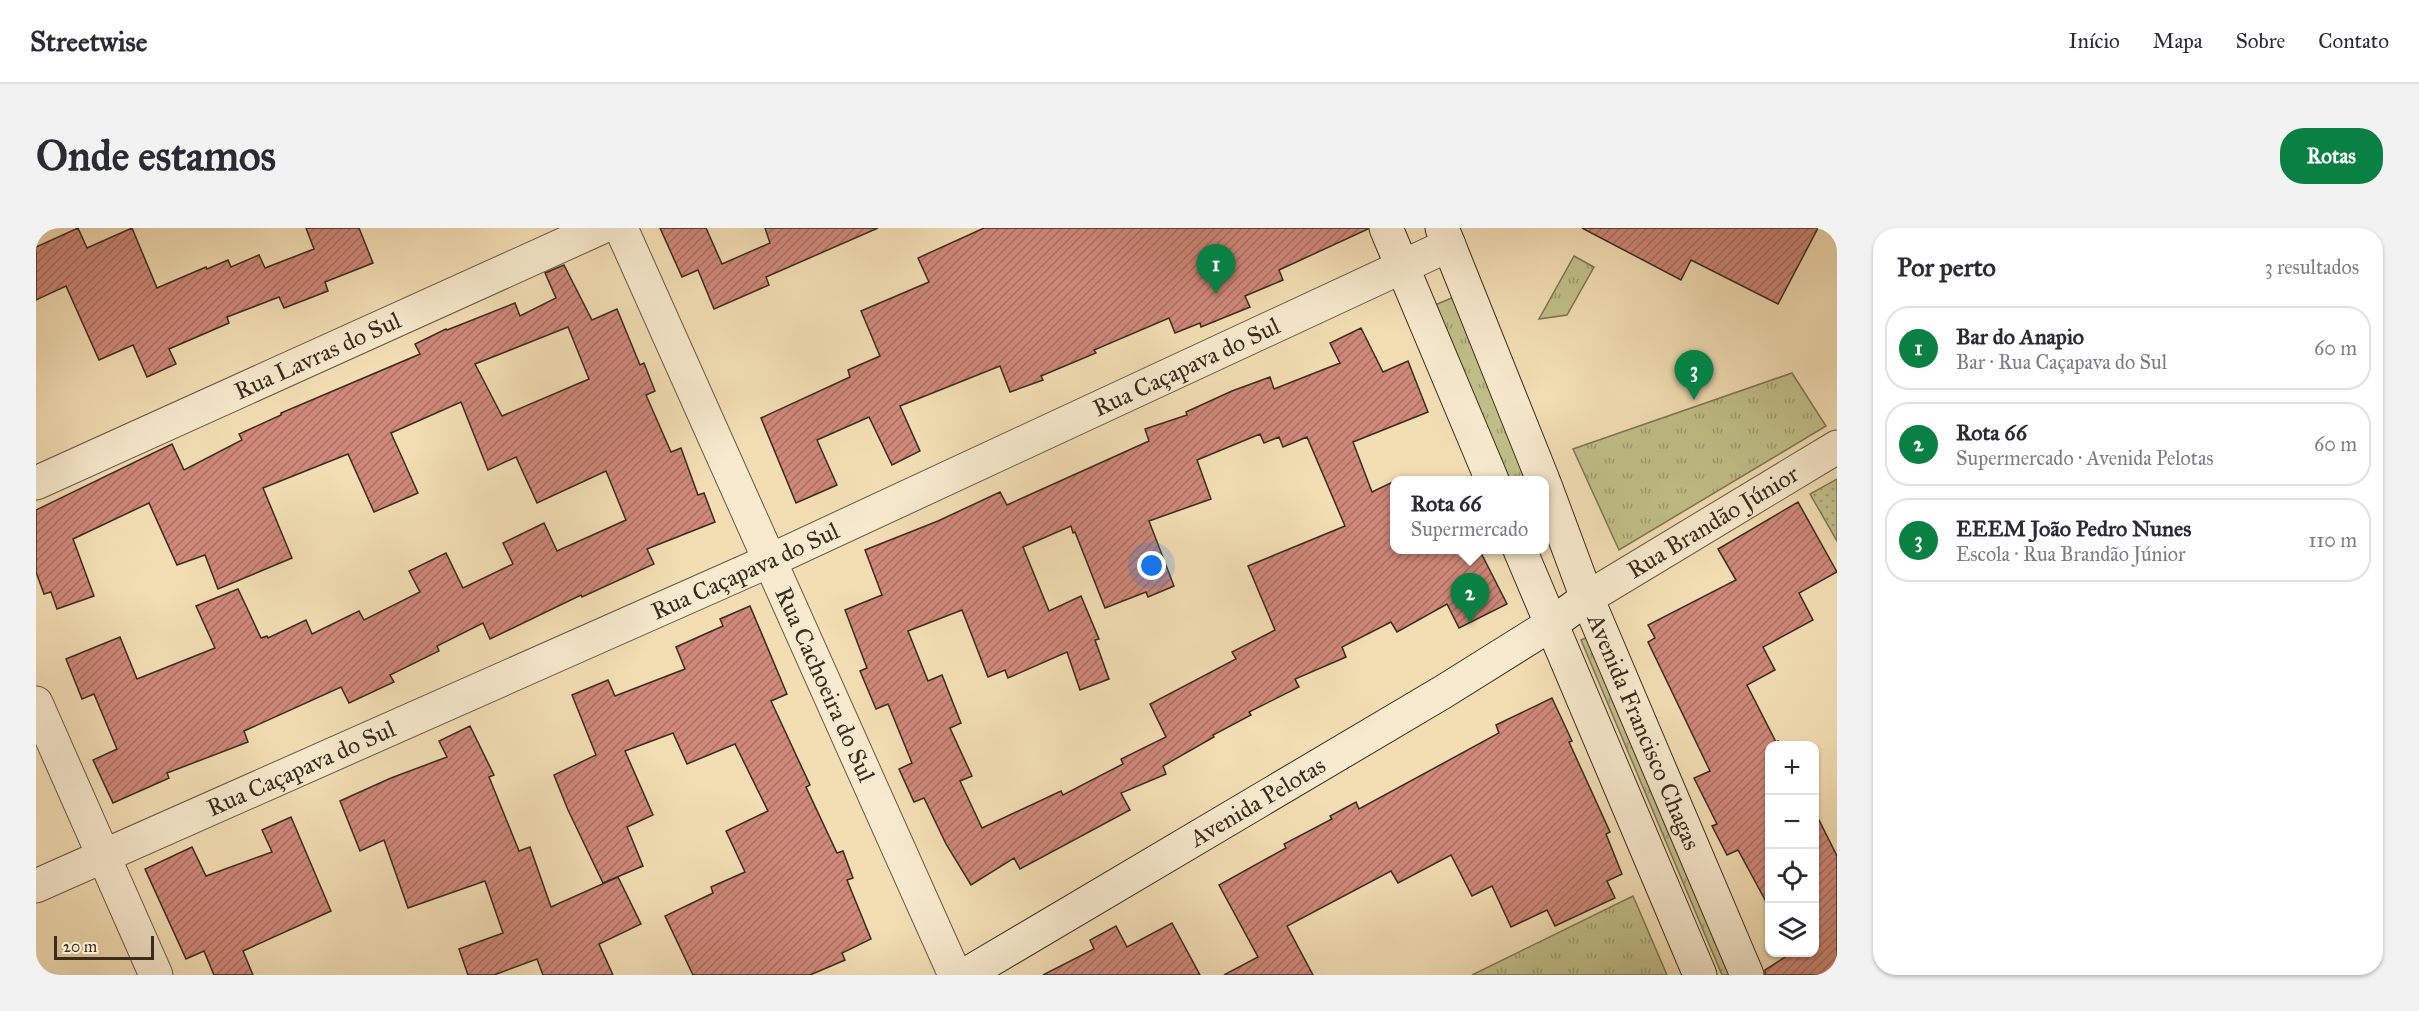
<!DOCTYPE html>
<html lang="pt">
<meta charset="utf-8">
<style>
:root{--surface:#fff;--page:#f2f2f3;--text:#2b2b33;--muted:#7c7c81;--line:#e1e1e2;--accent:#0b8043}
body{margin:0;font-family:"IM FELL Great Primer",serif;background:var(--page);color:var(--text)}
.controls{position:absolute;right:18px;bottom:18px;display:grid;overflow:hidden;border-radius:12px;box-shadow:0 2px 4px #0004}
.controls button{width:54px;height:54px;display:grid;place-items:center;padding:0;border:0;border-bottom:2px solid var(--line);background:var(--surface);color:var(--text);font:30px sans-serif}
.scale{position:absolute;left:18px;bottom:15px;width:100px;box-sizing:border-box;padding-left:6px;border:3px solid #3a2c1e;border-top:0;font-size:16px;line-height:21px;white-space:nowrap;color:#3a2c1e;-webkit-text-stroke:4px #f7eace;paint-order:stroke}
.you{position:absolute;left:1116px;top:338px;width:21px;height:21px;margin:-15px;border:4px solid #fff;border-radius:50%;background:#1a73e8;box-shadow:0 0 0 9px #1a73e833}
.badge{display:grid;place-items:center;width:39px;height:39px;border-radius:50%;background:var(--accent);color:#fff;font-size:20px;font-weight:700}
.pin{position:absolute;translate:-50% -50px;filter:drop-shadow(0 2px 3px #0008)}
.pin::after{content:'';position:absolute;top:32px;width:21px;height:18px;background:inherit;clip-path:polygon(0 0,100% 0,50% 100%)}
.popup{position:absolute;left:1354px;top:248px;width:159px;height:78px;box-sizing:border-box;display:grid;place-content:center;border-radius:12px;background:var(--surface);filter:drop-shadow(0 2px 4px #0005);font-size:20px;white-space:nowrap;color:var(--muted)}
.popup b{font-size:22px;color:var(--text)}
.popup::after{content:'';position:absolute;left:50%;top:100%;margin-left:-12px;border:12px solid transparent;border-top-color:var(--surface)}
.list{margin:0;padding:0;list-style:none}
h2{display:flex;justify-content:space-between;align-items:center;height:78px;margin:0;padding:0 24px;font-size:26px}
h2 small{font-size:20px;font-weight:400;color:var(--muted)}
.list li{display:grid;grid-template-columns:39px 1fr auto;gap:18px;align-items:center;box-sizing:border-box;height:84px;margin:0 12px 12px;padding:0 12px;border:2px solid var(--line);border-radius:24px}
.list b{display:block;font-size:22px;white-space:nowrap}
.list p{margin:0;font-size:20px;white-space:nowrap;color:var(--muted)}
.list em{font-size:20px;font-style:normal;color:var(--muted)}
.icon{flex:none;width:33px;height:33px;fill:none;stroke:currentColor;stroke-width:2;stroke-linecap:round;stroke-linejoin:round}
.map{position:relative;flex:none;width:1801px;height:747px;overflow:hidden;border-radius:24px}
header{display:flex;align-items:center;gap:36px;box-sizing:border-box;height:84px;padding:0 30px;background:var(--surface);border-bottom:2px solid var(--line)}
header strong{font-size:28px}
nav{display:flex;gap:33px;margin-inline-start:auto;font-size:21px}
.intro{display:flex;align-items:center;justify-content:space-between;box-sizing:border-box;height:144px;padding:0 36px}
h1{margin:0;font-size:42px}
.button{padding:15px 27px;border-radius:24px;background:var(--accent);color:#fff;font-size:21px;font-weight:700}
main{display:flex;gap:36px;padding:0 36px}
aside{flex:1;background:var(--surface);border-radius:24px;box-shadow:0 2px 4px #0004}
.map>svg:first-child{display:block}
.grass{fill:url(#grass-tufts);stroke:#7e7654;stroke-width:1.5}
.garden{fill:url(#garden-dots);stroke:#7e7654;stroke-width:1.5}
.building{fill:url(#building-hatch);stroke:#3a2c1e;stroke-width:1.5;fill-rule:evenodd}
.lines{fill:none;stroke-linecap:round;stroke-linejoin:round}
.street-casing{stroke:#685844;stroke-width:35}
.secondary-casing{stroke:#3a2c1e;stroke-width:35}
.street{stroke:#f7eace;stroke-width:33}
.secondary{stroke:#f7eace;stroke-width:33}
.labels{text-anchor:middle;stroke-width:4.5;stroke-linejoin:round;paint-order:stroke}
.street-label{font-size:24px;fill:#3a2c1e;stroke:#f7eace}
</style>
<header>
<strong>Streetwise</strong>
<nav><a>Início</a><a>Mapa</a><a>Sobre</a><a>Contato</a></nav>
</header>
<div class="intro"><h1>Onde estamos</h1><a class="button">Rotas</a></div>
<main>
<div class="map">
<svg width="1801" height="747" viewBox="0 0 1801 747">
<defs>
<pattern id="grass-tufts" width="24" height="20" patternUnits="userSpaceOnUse" patternTransform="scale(1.5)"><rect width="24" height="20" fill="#c1c089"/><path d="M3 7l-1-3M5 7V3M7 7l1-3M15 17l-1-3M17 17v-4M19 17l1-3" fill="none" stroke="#9e9c6f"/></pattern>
<pattern id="garden-dots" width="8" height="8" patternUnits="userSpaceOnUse" patternTransform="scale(1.5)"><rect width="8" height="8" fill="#c1c089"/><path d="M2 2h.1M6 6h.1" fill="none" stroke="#9e9c6f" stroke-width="1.8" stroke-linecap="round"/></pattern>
<pattern id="building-hatch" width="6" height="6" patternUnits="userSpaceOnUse" patternTransform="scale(1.5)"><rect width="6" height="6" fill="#cf8879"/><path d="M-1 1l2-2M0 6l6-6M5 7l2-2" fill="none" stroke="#a96f63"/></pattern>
</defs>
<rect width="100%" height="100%" fill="#f3deb4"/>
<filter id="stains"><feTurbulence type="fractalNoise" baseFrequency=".00333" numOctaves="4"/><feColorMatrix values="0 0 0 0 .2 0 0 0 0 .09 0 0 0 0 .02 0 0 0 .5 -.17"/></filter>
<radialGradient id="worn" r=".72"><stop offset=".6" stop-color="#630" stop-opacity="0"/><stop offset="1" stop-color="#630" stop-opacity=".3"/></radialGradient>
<g class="grass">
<path d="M 1538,28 L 1558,39 L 1531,87 L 1503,91 Z"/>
<path d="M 1418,69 L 1496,252 L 1474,252 L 1399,77 Z"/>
<path d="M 1756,145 L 1790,198 L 1583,322 L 1537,221 Z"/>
<path d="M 1559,406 L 1703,747 L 1686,747 L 1545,412 Z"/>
<path d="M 1597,668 L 1631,747 L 1436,747 Z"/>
</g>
<path class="garden" d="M 1801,251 L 1801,313 L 1774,266 Z"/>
<g class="building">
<path d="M 42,0 L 51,20 L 96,0 L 121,60 L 170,39 L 171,41 L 192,32 L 195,39 L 223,27 L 229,40 L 278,21 L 270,0 L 323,0 L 337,35 L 289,54 L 292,63 L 248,80 L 243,69 L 191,89 L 193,95 L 133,121 L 140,136 L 111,149 L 97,117 L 63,132 L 30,58 L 0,72 L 0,19 Z"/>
<path d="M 624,0 L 670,0 L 686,36 L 734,15 L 729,0 L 842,0 L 730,49 L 733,57 L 678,81 L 662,42 L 646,49 Z"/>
<path d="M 948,0 L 1332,0 L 1332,1 L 1243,42 L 1247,52 L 1209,68 L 1214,79 L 1165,99 L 1164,95 L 1139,105 L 1133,90 L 1058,122 L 1060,125 L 1005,148 L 1007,152 L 974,164 L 964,138 L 864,178 L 884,223 L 856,237 L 833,189 L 781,212 L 801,257 L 760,275 L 725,190 L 814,149 L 812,142 L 844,128 L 825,83 L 893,54 L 882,30 Z"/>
<path d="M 1546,0 L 1782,0 L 1742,76 L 1655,32 L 1645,52 Z"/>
<path d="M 528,37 L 556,92 L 581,81 L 604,137 L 608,135 L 619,163 L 610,167 L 635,224 L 645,220 L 662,267 L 668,265 L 679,294 L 611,321 L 618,336 L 546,369 L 545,367 L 454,411 L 447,395 L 401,418 L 403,423 L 354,447 L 358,454 L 313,475 L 305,459 L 208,503 L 212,514 L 131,545 L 133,550 L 77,575 L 57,532 L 81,521 L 58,466 L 46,471 L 30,431 L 84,409 L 101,451 L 179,420 L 160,378 L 202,361 L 225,410 L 231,408 L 232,410 L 270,392 L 276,406 L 323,383 L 328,392 L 384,364 L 373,343 L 410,325 L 427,360 L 477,336 L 467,315 L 508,295 L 521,323 L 590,292 L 570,243 L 501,275 L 480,229 L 452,242 L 425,174 L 355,205 L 382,265 L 338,284 L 312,226 L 227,260 L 256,330 L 182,361 L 169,327 L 141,337 L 113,275 L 37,311 L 58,368 L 21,381 L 15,364 L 8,366 L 0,344 L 0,282 L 136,216 L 148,242 L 206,212 L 203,206 L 245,187 L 245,185 L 384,126 L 379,116 L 410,101 L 411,102 L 479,75 L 484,88 L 520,70 L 509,45 ZM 532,99 L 553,151 L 466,188 L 439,136 Z"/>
<path d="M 1325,100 L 1347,144 L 1372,133 L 1392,184 L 1317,214 L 1336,264 L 1359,253 L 1359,321 L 1443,321 L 1471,376 L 1423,400 L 1411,376 L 1361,404 L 1355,394 L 1306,419 L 1310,429 L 1259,451 L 1263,459 L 1213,484 L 1215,487 L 1177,507 L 1178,509 L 1127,538 L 1130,546 L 1085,565 L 1094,582 L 984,641 L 978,630 L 935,657 L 910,616 L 888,570 L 878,574 L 863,541 L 876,535 L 852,476 L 840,481 L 824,443 L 831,440 L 809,382 L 846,367 L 829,322 L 902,293 L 964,264 L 971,277 L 1113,213 L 1109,201 L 1151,187 L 1150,184 L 1196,163 L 1234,149 L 1238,161 L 1304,135 L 1294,115 ZM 1224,206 L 1228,215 L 1243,209 L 1247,219 L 1271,209 L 1309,298 L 1212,338 L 1239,402 L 1196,424 L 1200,431 L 1114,476 L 1130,509 L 1085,531 L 1087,536 L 1027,567 L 1025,563 L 946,600 L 924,553 L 936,548 L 914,500 L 925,495 L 906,447 L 892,453 L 872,403 L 926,382 L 952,449 L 969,442 L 972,450 L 1031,424 L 1044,462 L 1073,451 L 1059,412 L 1063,411 L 1045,368 L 1013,383 L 987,319 L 1035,298 L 1037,305 L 1039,304 L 1069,380 L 1110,364 L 1112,369 L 1138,358 L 1113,293 L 1175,271 L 1161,232 Z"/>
<path d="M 1762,274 L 1801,344 L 1763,365 L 1777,392 L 1727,419 L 1739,442 L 1711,457 L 1740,514 L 1742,513 L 1744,518 L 1734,518 L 1734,681 L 1702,622 L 1691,627 L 1676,598 L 1681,596 L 1658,550 L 1674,543 L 1612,414 L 1619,410 L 1612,397 L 1700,352 L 1682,321 Z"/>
<path d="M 714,378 L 751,466 L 735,473 L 774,557 L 770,559 L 801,625 L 807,623 L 817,650 L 811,652 L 835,711 L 806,725 L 809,732 L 774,747 L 657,747 L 629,688 L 677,665 L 675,659 L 709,644 L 690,603 L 732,583 L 699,516 L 651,536 L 637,505 L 589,523 L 617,587 L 591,599 L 607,638 L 567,655 L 532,582 L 518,547 L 560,527 L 536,467 L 572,452 L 579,468 L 649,441 L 640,419 L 687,398 L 684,391 Z"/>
<path d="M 1516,470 L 1536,513 L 1533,514 L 1574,604 L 1570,606 L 1586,646 L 1571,653 L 1579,670 L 1519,698 L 1511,682 L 1475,699 L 1456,658 L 1436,668 L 1415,627 L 1362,655 L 1355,643 L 1251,698 L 1277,747 L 1188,747 L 1222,729 L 1183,657 L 1250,620 L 1248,616 L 1296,591 L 1294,588 L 1320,574 L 1323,581 L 1463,505 L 1460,497 Z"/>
<path d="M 434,498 L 458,547 L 453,549 L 483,623 L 494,619 L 515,679 L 582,649 L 605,696 L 563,716 L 577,747 L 507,747 L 501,731 L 458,747 L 432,747 L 423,721 L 467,705 L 449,653 L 372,680 L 348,612 L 324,623 L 304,573 L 355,550 L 411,529 L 403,513 Z"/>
<path d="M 1779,584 L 1801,628 L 1801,747 L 1729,747 L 1729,742 L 1757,724 L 1779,724 Z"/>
<path d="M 255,589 L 295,683 L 207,723 L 217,747 L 178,747 L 168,723 L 150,731 L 109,641 L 156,619 L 170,648 L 236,624 L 226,602 Z"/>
<path d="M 1136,695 L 1164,747 L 1007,747 L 1058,721 L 1054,712 L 1080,698 L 1091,719 Z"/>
</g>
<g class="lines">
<g class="street-casing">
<g id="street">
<path id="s1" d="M 585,0 L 919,747"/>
<path id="s2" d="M 0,255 L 564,0"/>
<path id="s3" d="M 1551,370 L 1801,219"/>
<path d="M 0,475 L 120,747"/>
<path id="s4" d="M 0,658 L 733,333 L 1413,17"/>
</g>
</g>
<g class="secondary-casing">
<g id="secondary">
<path d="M 1350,0 L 1456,252"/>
<path d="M 1406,0 L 1507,252"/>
<path id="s5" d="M 1509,257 L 1551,370 L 1711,747"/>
<path d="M 1484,322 L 1664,747"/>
<path id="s6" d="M 929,747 L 1407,464 L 1514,397 L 1551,370"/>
</g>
</g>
<use href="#street" class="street"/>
<use href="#secondary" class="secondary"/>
</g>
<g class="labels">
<g class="street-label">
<text dy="8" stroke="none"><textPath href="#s2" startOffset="309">Rua Lavras do Sul</textPath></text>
<text dy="8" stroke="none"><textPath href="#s4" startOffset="1262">Rua Caçapava do Sul</textPath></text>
<text dy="8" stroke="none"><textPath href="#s3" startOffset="147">Rua Brandão Júnior</textPath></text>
<text dy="8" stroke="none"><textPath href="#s4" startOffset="776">Rua Caçapava do Sul</textPath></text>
<text dy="8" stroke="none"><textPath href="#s1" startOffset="500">Rua Cachoeira do Sul</textPath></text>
<text dy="8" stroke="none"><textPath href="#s5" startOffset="266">Avenida Francisco Chagas</textPath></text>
<text dy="8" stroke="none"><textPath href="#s4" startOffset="290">Rua Caçapava do Sul</textPath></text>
<text dy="8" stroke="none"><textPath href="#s6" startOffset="340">Avenida Pelotas</textPath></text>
</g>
</g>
<rect width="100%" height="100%" filter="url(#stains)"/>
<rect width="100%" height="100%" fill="url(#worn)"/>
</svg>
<div class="controls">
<button>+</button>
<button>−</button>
<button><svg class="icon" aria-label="locate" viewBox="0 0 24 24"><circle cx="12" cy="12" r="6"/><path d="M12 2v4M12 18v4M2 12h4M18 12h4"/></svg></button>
<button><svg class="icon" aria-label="layers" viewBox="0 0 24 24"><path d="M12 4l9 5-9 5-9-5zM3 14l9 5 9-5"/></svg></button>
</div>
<div class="scale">20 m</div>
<div class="you"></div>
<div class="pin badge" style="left:1180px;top:66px">1</div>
<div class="pin badge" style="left:1434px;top:395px">2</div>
<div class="popup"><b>Rota 66</b>Supermercado</div>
<div class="pin badge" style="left:1658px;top:172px">3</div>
</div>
<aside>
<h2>Por perto<small>3 resultados</small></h2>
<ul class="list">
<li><span class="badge">1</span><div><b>Bar do Anapio</b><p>Bar · Rua Caçapava do Sul</p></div><em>60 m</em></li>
<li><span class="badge">2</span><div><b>Rota 66</b><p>Supermercado · Avenida Pelotas</p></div><em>60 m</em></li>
<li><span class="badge">3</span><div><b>EEEM João Pedro Nunes</b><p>Escola · Rua Brandão Júnior</p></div><em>110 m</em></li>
</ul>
</aside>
</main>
